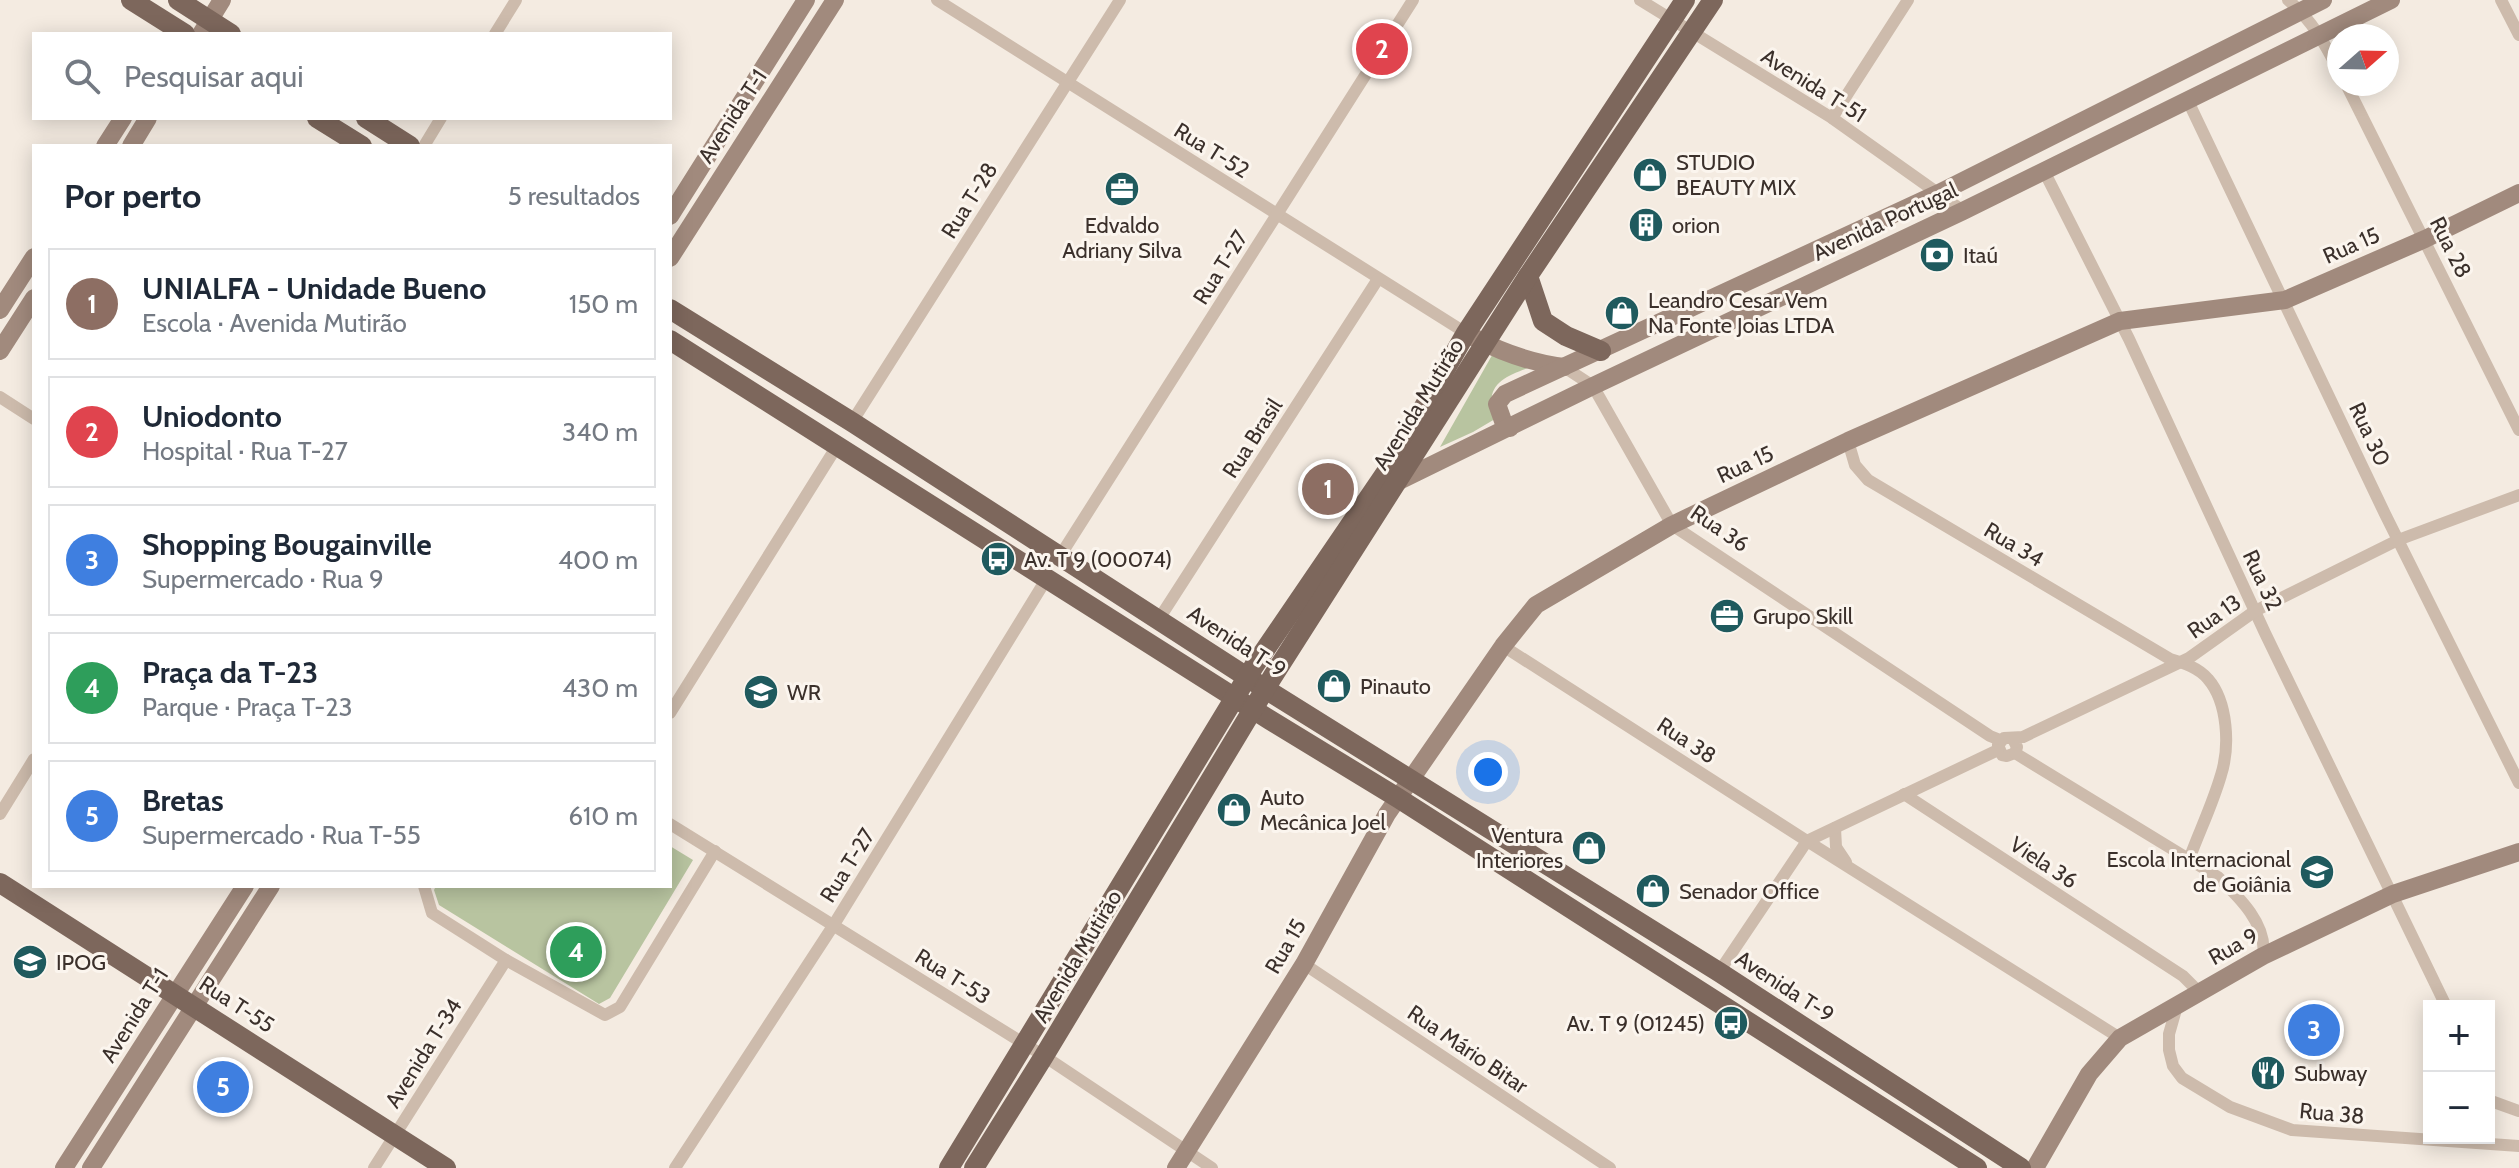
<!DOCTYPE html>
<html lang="pt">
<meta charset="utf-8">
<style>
:root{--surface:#fff;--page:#f6f6f7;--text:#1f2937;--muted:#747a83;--line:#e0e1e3;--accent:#0b8043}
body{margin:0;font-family:Cabin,sans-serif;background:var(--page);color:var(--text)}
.controls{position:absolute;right:24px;bottom:24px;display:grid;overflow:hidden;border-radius:0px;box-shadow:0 4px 20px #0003}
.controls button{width:72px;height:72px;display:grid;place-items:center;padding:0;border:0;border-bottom:2px solid var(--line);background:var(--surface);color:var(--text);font:40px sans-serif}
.compass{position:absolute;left:2327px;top:24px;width:72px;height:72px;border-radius:50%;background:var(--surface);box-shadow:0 4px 20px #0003;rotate:70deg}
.you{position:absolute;left:1488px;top:772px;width:28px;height:28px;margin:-20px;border:6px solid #fff;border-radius:50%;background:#1a73e8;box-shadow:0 0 0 12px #1a73e833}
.badge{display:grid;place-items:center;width:52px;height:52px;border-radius:50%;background:var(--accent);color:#fff;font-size:26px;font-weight:700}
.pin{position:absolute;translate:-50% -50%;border:4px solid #fff;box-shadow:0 2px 8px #0006}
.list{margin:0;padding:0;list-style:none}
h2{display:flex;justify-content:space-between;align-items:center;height:104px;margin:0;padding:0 32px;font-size:34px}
h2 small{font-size:26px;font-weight:400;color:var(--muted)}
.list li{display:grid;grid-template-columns:52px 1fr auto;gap:24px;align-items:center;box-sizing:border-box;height:112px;margin:0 16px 16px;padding:0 16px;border:2px solid var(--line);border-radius:0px}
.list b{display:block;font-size:30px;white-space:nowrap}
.list p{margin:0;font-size:26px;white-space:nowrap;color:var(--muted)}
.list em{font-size:26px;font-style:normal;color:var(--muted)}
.icon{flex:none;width:44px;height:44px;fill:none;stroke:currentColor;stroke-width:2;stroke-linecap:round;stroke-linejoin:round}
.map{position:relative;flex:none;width:2519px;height:1168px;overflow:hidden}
.search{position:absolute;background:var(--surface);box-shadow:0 4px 20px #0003;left:32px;top:32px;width:640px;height:88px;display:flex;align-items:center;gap:20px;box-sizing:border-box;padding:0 28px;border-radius:0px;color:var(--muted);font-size:30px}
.panel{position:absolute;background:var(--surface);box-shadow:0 4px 20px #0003;left:32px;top:144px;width:640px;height:744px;border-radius:0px}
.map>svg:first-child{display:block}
.green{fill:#b8c4a0}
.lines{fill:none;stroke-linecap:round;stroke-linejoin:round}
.street{stroke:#cdbbac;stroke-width:12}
.secondary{stroke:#a18a7d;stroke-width:18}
.primary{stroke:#7d675c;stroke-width:20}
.labels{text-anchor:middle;stroke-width:6;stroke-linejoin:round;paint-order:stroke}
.street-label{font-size:22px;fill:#3b302b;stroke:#fbf5ee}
.poi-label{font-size:22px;fill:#3b302b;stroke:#fbf5ee;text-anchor:start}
</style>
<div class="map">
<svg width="2519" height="1168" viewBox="0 0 2519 1168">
<rect width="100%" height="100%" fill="#f4ebe1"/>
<g class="green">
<path d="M 1495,350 L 1536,365 C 1507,376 1482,382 1495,419 L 1473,432 L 1440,447 Z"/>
<path d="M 670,846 L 693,860 L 610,998 L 599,1004 L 439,905 L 434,890 L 436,886 L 670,886 Z"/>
</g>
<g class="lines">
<g class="street">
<path d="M 937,0 L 1466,333"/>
<path d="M 1640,0 L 1832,118 L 1963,211"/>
<path d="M 2288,0 C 2312,20 2325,44 2339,71"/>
<path d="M 2501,0 L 2519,35"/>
<path d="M 495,34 L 516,0"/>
<path d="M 2346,84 L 2519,430"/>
<path d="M 2188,101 L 2385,514 L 2519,783"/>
<path d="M 1832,118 L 1908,0"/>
<path d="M 424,146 L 441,118"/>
<path d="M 2044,171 L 2129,339 L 2265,633 L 2446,1006"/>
<path d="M 1564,367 L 1593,386 L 1672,525 L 1990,736 L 2000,740"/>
<path d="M 0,397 L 34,419"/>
<path d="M 852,422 L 1120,0"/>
<path d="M 1848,441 L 1855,465 L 1868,480 L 2170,659 C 2184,663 2199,668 2208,679 C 2228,702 2230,747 2221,775 C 2213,803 2200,830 2190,857"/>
<path d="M 1060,556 L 1413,0"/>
<path d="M 1159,619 L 1378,279"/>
<path d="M 1503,646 L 1807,841 L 2120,1038"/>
<path d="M 670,713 L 837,446"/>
<path d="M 2013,739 L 2017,747 L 2015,753 L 2007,756 L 2002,755 L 1998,745 L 2004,738 L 2023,737 L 2189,658 L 2255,611 L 2398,540 L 2519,495"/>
<path d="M 2015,753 L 2218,877 C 2239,897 2268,925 2263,956"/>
<path d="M 1904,794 L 2183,976 L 2199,992"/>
<path d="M 0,814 L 34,759"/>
<path d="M 670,824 L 1044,1056 L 1212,1168"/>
<path d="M 1835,828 L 1836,847 L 1846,862"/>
<path d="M 424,886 L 432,913 L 506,960 L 605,1015 L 620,1007 L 715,851"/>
<path d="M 1304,964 L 1610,1168"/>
<path d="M 1719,972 L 1807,841 L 1998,750"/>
<path d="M 2177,1006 L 2169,1034 L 2169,1050 L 2173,1066 L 2182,1078 L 2230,1107 L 2292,1130 L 2519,1146"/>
<path d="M 2491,1101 L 2519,1111"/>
<path d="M 374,1168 L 506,960"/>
<path d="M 675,1168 L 833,926 L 1047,578"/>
</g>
<g class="secondary">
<path d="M 201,34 L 222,0"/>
<path d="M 105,146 L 123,118"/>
<path d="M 131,146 L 148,118"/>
<path d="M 670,216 L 806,0"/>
<path d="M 670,258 L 835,0"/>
<path d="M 0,310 L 34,257"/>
<path d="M 1473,337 C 1501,352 1532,363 1564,367"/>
<path d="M 0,351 L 34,298"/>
<path d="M 1510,428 L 1503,421 L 1497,404 L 1505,394 L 1939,193 L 2323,0"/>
<path d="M 1397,482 L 1593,386 L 1963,211 L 2391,0"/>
<path d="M 64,1168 L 245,886"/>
<path d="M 91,1168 L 271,886"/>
<path d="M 1176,1168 L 1304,964 L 1387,814 L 1503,646 L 1536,605 L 1672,525 L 1848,441 L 2120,321 L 2285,300 L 2425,239 L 2519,193"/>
<path d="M 2035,1168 L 2089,1074 L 2120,1038 L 2263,956 L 2393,894 L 2519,852"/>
</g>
<g class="primary">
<path d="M 131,0 L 185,34"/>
<path d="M 178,0 L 231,34"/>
<path d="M 317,118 L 362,146"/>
<path d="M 366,118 L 410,146"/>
<path d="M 1528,276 L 1543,321 L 1566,336 L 1601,351"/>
<path d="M 670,309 L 852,422 L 1267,690 L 1719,972 L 2021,1168"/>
<path d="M 670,340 L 1270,720 L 1398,798 L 1977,1168"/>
<path d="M 0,883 L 446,1168"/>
<path d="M 949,1168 L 1254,666 L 1389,468 L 1466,333 L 1685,0"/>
<path d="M 974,1168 L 1044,1056 L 1273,676 L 1528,276 L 1713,0"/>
</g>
</g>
<defs>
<g id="shop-disc" transform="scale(1.8)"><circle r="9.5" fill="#1f5a5e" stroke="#fbf5ee"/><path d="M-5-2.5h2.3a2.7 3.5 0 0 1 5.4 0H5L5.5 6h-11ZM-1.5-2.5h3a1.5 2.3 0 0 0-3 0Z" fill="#fff"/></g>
<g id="office-disc" transform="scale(1.8)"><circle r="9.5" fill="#1f5a5e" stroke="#fbf5ee"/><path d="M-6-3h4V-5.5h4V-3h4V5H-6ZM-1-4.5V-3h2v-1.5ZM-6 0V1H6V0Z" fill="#fff"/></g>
<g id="building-disc" transform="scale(1.8)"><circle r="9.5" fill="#1f5a5e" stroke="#fbf5ee"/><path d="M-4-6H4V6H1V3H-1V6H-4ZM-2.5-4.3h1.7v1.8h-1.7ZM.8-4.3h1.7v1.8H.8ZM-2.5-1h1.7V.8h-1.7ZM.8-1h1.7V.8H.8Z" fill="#fff"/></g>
<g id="bank-disc" transform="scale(1.8)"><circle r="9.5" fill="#1f5a5e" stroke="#fbf5ee"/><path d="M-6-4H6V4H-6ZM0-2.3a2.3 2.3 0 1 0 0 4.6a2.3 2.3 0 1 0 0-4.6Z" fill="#fff"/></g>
<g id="bus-disc" transform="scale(1.8)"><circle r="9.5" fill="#1f5a5e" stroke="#fbf5ee"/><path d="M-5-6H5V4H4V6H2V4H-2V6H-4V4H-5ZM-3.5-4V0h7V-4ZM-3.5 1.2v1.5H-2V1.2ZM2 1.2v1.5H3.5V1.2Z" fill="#fff"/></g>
<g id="school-disc" transform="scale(1.8)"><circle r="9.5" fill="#1f5a5e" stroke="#fbf5ee"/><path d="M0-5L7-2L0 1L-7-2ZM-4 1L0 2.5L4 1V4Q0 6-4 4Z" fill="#fff"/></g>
<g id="university-disc" transform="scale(1.8)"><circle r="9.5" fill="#1f5a5e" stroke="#fbf5ee"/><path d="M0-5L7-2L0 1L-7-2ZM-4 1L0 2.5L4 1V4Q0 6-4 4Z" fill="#fff"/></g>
<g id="restaurant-disc" transform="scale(1.8)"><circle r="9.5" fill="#1f5a5e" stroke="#fbf5ee"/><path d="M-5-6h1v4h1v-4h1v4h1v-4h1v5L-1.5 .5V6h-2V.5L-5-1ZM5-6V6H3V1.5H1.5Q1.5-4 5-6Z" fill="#fff"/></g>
</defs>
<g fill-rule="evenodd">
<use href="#shop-disc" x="1650" y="175"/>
<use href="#office-disc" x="1122" y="189"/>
<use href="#building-disc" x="1646" y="225"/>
<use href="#bank-disc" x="1937" y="255"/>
<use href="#shop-disc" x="1622" y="313"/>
<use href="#bus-disc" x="998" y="559"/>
<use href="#office-disc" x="1727" y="616"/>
<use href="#shop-disc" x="1334" y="686"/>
<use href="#school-disc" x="761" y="692"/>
<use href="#shop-disc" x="1234" y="810"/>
<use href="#shop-disc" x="1589" y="848"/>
<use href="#school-disc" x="2317" y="872"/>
<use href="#shop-disc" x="1653" y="891"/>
<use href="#university-disc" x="30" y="962"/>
<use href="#bus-disc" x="1731" y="1023"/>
<use href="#restaurant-disc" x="2268" y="1073"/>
</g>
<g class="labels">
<g class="street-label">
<text transform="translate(1814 85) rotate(32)" y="8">Avenida T-51</text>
<text transform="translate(732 116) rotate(-57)" y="8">Avenida T-1</text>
<text transform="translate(1212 150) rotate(32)" y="8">Rua T-52</text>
<text transform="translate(969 200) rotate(-58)" y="8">Rua T-28</text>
<text transform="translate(1885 221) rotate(-25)" y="8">Avenida Portugal</text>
<text transform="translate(2351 245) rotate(-24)" y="8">Rua 15</text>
<text transform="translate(2451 247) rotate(63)" y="8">Rua 28</text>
<text transform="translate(1220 267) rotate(-58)" y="8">Rua T-27</text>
<text transform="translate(1418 404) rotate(-58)" y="8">Avenida Mutirão</text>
<text transform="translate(2370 434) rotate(65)" y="8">Rua 30</text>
<text transform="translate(1252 438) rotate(-57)" y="8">Rua Brasil</text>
<text transform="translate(1745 464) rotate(-25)" y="8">Rua 15</text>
<text transform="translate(1720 528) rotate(34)" y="8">Rua 36</text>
<text transform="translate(2014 544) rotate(31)" y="8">Rua 34</text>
<text transform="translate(2263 580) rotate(65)" y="8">Rua 32</text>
<text transform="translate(2214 616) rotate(-35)" y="8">Rua 13</text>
<text transform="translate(1237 641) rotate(33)" y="8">Avenida T-9</text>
<text transform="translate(1687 740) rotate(33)" y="8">Rua 38</text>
<text transform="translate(2044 862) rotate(33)" y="8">Viela 36</text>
<text transform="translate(847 865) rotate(-58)" y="8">Rua T-27</text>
<text transform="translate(1285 946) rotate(-60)" y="8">Rua 15</text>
<text transform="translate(2233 946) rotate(-29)" y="8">Rua 9</text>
<text transform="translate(1077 956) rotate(-59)" y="8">Avenida Mutirão</text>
<text transform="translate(953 976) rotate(32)" y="8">Rua T-53</text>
<text transform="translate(1785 986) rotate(33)" y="8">Avenida T-9</text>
<text transform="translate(237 1004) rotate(33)" y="8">Rua T-55</text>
<text transform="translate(134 1015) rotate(-58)" y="8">Avenida T-1</text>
<text transform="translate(1468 1049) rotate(34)" y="8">Rua Mário Bitar</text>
<text transform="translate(423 1053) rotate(-58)" y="8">Avenida T-34</text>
<text transform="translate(2332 1113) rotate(5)" y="8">Rua 38</text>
</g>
<g class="poi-label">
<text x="1676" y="170">STUDIO<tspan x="1676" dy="25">BEAUTY MIX</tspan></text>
<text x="1122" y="233" text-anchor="middle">Edvaldo<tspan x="1122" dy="25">Adriany Silva</tspan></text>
<text x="1672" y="233">orion</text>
<text x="1963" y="263">Itaú</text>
<text x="1648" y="308">Leandro Cesar Vem<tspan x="1648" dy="25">Na Fonte Joias LTDA</tspan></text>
<text x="1024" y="567">Av. T 9 (00074)</text>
<text x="1753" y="624">Grupo Skill</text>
<text x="1360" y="694">Pinauto</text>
<text x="787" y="700">WR</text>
<text x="1260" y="805">Auto<tspan x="1260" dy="25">Mecânica Joel</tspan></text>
<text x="1563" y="843" text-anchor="end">Ventura<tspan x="1563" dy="25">Interiores</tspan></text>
<text x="2291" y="867" text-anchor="end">Escola Internacional<tspan x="2291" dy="25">de Goiânia</tspan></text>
<text x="1679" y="899">Senador Office</text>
<text x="56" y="970">IPOG</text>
<text x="1705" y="1031" text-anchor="end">Av. T 9 (01245)</text>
<text x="2294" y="1081">Subway</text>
</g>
</g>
</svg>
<div class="controls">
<button>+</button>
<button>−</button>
</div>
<svg class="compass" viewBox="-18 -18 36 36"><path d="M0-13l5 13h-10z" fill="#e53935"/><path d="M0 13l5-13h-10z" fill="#747a83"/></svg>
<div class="you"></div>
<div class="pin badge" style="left:1328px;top:489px;background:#8d6e63">1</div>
<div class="pin badge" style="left:1382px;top:49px;background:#e0444e">2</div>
<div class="pin badge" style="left:2314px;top:1030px;background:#3f7fe0">3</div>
<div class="pin badge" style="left:576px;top:952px;background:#2e9e5b">4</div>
<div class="pin badge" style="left:223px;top:1087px;background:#3f7fe0">5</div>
<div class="search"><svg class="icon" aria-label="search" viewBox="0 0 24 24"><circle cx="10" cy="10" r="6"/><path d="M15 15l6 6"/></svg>Pesquisar aqui</div>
<section class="panel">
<h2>Por perto<small>5 resultados</small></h2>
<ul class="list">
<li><span class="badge" style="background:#8d6e63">1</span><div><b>UNIALFA - Unidade Bueno</b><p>Escola · Avenida Mutirão</p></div><em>150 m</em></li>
<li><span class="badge" style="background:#e0444e">2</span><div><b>Uniodonto</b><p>Hospital · Rua T-27</p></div><em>340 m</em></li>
<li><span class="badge" style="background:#3f7fe0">3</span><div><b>Shopping Bougainville</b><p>Supermercado · Rua 9</p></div><em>400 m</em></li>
<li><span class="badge" style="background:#2e9e5b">4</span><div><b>Praça da T-23</b><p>Parque · Praça T-23</p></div><em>430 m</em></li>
<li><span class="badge" style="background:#3f7fe0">5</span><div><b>Bretas</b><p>Supermercado · Rua T-55</p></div><em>610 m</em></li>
</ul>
</section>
</div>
